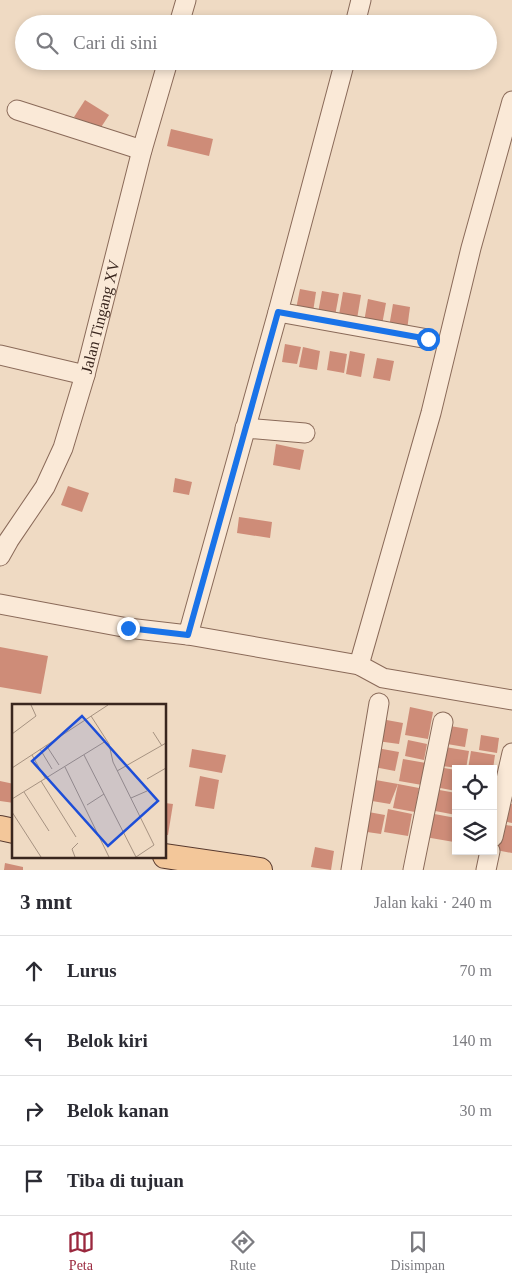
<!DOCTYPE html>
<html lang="id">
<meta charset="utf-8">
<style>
:root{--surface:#fff;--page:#f7f7f7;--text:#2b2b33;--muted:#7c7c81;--line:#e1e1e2;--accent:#9a283e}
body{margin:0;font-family:"Times New Roman",serif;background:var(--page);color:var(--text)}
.controls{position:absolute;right:15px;bottom:15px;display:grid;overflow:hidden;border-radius:0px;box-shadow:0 2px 8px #0003}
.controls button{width:45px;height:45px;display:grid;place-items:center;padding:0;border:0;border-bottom:1px solid var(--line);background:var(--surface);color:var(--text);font:25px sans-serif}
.stop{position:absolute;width:15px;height:15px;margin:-11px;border:4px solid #1a73e8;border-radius:50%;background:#fff}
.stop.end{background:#1a73e8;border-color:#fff;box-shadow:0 1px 5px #0008}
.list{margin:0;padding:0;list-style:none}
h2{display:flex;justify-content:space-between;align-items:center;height:65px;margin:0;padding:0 20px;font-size:21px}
h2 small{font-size:16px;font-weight:400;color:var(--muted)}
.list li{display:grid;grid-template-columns:32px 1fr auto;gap:15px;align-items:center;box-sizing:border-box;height:70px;padding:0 20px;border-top:1px solid var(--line)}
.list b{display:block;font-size:19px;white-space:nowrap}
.list em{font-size:16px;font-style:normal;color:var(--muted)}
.icon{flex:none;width:28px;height:28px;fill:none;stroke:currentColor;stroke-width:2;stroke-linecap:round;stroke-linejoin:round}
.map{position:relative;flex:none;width:512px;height:870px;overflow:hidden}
.search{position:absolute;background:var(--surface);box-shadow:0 2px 8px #0003;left:15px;right:15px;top:15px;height:55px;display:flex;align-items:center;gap:12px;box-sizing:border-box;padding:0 18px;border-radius:28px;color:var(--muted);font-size:19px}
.sheet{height:345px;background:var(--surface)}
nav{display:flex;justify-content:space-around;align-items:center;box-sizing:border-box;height:70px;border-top:1px solid var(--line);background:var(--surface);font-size:14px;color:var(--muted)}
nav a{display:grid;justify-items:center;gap:2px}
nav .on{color:var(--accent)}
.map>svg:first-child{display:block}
.building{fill:#ce8c78}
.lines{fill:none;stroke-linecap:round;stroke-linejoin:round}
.minor-casing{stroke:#8a6a59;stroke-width:21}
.major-casing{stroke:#57392e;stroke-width:26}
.minor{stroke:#fae9d7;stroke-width:19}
.major{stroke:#f3c79a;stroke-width:24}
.route{stroke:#1a73e8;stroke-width:6}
.labels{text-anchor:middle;stroke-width:4;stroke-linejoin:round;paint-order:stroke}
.street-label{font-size:16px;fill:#39261e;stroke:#f6e5d3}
.inset-road{fill:none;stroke:#a69281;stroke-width:1}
.view{fill:#1d4ed8;fill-opacity:0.15;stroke:#1d4ed8;stroke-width:2.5}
.inset-edge{fill:none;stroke:#39261e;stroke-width:2.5}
</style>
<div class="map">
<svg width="512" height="870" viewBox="0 0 512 870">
<rect width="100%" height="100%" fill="#efdac3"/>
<g class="building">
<path d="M 85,100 L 109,115 L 98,132 L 74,117 Z"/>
<path d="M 171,129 L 213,139 L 209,156 L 167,146 Z"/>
<path d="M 300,289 L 316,292 L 313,312 L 296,309 Z"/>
<path d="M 322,291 L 339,294 L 335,316 L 318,313 Z"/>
<path d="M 343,292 L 361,295 L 357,319 L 339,315 Z"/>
<path d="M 368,299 L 386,303 L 382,325 L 364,322 Z"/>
<path d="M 393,304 L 410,307 L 407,330 L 389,327 Z"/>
<path d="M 285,344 L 301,347 L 297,364 L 282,362 Z"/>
<path d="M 303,347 L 320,351 L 317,370 L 299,367 Z"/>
<path d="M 330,351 L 347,354 L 344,373 L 327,370 Z"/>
<path d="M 350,351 L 365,354 L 361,377 L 346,374 Z"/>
<path d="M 377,358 L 394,361 L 390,381 L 373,378 Z"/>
<path d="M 276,444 L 304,450 L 300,470 L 273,465 Z"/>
<path d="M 175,478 L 192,482 L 189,495 L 173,492 Z"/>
<path d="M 68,486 L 89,493 L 82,512 L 61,505 Z"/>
<path d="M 239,517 L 272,522 L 270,538 L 237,533 Z"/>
<path d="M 0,647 L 48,656 L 41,694 L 0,687 Z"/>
<path d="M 410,707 L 433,712 L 428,739 L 405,735 Z"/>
<path d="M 381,719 L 403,723 L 399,744 L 377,741 Z"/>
<path d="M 450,726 L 468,729 L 465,747 L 447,744 Z"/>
<path d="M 481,735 L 499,738 L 497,753 L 479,750 Z"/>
<path d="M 408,740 L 427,744 L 424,760 L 405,756 Z"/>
<path d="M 445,747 L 469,751 L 466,769 L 442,766 Z"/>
<path d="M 377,748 L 399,752 L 395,771 L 374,767 Z"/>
<path d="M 192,749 L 226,755 L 222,773 L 189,767 Z"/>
<path d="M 471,751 L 495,755 L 493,769 L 468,769 Z"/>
<path d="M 403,759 L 426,763 L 422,785 L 399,781 Z"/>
<path d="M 438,767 L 456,770 L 456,791 L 435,787 Z"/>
<path d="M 200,776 L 219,780 L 214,809 L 195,806 Z"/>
<path d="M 370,779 L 398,784 L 390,804 L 366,800 Z"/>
<path d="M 0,781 L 14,784 L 14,803 L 0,801 Z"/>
<path d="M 398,784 L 419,788 L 415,812 L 393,808 Z"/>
<path d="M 434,789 L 456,793 L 456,815 L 430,810 Z"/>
<path d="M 165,803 L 173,804 L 168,835 L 165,835 Z"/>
<path d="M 505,803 L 512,804 L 512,823 L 502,821 Z"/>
<path d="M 388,809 L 412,814 L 408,836 L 384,832 Z"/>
<path d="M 363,811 L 385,815 L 381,834 L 360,831 Z"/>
<path d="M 429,813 L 456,818 L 454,842 L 425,837 Z"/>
<path d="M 501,824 L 512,826 L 512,853 L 496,850 Z"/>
<path d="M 315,847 L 334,851 L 331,870 L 311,867 Z"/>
<path d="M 5,863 L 23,867 L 23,870 L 4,870 Z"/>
</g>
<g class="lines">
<g class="minor-casing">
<g id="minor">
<path d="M 179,24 L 186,0"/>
<path d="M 355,24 L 361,0"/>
<path d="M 17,110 L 142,150"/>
<path d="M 278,312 L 428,339"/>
<path d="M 0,355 L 85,375"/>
<path d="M 245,428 L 305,433"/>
<path id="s1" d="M 0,556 L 9,540 L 45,487 L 63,448 L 85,375 L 142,150 L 168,61"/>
<path d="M 0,604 L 128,628 L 188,635 L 359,665 L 383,678 L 512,700"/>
<path d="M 188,635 L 278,312 L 345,61"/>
<path d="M 359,665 L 431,413 L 471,248 L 512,101"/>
<path d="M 493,837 L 512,753"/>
<path d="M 351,870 L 379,703"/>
<path d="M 413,870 L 443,722"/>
<path d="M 486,870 L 490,851"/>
</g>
</g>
<g class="major-casing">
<g id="major">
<path d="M 0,828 L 14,831"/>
<path d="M 165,856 L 260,870"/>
</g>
</g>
<use href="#minor" class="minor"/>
<use href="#major" class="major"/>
</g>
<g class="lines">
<path class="route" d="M 128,628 L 188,635 L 278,312 L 428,339"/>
</g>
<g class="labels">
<g class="street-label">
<text dy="6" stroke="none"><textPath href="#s1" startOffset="262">Jalan Tingang XV</textPath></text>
</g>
</g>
<g transform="translate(12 704)">
<rect width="154" height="154" fill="#efdac3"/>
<path class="inset-road" d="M 79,12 L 97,40 L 101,58 L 142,141 L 124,153M 141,28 L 150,42M 0,30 L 24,12 L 19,1M 34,41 L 47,61M 28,45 L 40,65M 20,51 L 33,74M 72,51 L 124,153M 53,63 L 97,153M 0,64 L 96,1M 105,67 L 154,39M 135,75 L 154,64M 29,77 L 64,133M 12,88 L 37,127M 119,94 L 135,87M 0,95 L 94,37M 75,101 L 92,90M 0,108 L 29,153M 63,153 L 60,145 L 66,139"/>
<path class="view" d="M 70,12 L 146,97 L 96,142 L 20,57 Z"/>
<rect width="154" height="154" class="inset-edge"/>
</g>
</svg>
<div class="controls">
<button><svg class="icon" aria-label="locate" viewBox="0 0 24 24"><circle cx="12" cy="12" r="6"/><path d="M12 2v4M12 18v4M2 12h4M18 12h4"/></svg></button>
<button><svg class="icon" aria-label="layers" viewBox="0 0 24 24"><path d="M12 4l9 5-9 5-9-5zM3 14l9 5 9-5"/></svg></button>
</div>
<div class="stop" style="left:428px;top:339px"></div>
<div class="stop end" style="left:128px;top:628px"></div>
<div class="search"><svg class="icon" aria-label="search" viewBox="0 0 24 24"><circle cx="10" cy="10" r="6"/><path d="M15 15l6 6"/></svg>Cari di sini</div>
</div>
<section class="sheet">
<h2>3 mnt<small>Jalan kaki · 240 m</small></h2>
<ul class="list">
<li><svg class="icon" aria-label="ahead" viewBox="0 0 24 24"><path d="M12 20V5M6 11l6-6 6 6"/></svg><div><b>Lurus</b></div><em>70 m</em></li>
<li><svg class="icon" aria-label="left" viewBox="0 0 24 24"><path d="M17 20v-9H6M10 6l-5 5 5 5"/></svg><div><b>Belok kiri</b></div><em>140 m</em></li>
<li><svg class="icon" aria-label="right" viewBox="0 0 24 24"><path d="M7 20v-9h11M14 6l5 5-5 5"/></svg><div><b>Belok kanan</b></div><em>30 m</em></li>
<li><svg class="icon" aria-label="arrive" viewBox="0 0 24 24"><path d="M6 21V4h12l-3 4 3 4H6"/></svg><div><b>Tiba di tujuan</b></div></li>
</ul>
</section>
<nav>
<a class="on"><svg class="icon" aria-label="map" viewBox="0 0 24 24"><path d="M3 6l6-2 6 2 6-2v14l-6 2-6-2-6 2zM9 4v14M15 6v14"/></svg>Peta</a>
<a><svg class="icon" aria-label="directions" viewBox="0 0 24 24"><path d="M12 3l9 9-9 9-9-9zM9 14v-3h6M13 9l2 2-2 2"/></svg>Rute</a>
<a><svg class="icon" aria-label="saved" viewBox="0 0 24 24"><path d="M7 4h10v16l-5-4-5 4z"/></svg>Disimpan</a>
</nav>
